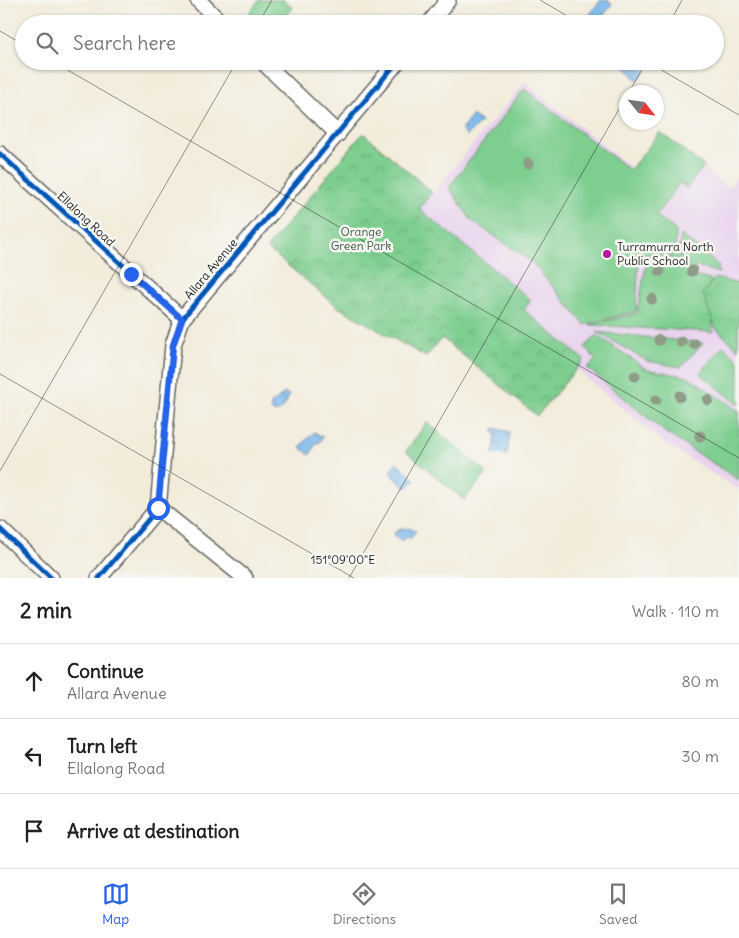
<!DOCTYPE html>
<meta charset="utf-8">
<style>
:root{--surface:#fff;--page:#f2f2f2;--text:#202124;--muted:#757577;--line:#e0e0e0;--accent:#2563eb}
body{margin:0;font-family:Delius,sans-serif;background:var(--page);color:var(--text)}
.compass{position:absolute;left:619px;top:85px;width:45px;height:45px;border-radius:50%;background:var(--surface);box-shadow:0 1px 4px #0004;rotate:120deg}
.stop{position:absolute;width:15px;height:15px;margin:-11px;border:4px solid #2563eb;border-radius:50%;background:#fff}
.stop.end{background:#2563eb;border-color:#fff;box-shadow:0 1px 5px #0008}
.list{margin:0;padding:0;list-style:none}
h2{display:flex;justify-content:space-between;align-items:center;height:65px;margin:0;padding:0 20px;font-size:21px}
h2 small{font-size:16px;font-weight:400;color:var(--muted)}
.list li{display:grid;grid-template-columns:32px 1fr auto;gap:15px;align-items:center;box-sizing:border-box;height:75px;padding:0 20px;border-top:1px solid var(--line)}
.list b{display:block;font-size:19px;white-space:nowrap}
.list p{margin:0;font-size:16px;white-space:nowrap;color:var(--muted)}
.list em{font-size:16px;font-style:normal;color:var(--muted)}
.icon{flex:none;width:28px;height:28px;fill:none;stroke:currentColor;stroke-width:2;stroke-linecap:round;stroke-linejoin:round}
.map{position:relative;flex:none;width:739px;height:578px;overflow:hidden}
.search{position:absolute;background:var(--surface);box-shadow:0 1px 4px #0004;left:15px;right:15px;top:15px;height:55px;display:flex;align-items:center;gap:12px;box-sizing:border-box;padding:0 18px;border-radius:28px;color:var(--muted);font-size:19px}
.sheet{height:290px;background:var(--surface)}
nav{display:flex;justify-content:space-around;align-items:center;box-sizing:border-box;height:70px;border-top:1px solid var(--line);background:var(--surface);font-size:14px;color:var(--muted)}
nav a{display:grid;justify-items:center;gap:2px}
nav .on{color:var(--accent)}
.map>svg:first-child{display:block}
.built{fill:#e8d2ee}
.green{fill:#7dce8f;stroke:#4c7556}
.park{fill:url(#park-crowns);stroke:#4c7556}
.water{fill:url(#water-ripples);stroke:#4a6a84}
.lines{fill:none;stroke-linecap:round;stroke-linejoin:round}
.minor-casing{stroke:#67655f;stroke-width:18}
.minor{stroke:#fff;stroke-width:15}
.cycleway-casing{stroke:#f6f6f2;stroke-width:8}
.cycleway{stroke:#0057b8;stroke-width:5}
.tree{fill:#8f9c88}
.route{stroke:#2563eb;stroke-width:6}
.ticks{fill:none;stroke:#1c1c1c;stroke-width:1;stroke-opacity:0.45}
.poi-dot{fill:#b5179e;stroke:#f6f6f2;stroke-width:2}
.labels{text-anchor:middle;stroke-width:5;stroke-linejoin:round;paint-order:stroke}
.street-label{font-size:12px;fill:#1c1c1c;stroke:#f6f6f2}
.park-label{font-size:12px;fill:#3e5a44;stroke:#f6f6f2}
.poi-label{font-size:12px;fill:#1c1c1c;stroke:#f6f6f2;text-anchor:start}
.ticks-label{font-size:12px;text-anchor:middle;fill:#1c1c1c;stroke:#f6f6f2;stroke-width:5;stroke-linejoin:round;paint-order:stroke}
</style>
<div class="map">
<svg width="739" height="578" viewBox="0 0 739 578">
<defs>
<pattern id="park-crowns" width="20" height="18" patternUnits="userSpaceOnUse" patternTransform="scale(1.25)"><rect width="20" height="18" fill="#7dce8f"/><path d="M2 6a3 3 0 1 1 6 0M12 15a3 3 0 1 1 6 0" fill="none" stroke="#6bb07b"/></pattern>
<pattern id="water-ripples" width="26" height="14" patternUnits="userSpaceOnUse" patternTransform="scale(1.25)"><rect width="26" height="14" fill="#79b7ec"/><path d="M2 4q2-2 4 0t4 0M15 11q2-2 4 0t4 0" fill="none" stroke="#6294be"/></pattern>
</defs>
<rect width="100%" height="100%" fill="#f6f6f2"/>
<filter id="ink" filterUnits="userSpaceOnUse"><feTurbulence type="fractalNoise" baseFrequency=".02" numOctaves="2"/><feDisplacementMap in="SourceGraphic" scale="10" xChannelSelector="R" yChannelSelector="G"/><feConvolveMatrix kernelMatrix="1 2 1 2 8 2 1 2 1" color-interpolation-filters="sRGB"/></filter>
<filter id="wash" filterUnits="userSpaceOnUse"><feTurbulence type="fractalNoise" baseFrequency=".0096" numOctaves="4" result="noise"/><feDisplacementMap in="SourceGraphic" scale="20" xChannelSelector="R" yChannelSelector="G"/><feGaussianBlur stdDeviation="1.12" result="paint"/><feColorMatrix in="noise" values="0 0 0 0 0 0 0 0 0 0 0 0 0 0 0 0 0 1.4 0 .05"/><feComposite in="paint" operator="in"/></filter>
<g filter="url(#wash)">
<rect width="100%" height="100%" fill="#f2ecdb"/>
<path class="built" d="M 525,82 L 631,168 L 661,133 L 727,188 L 739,174 L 739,490 L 663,442 L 576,369 L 583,360 L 523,310 L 531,300 L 419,209 Z"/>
<g class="green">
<path d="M 259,0 L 283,0 L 293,8 L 280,24 L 256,24 L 246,17 Z"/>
<path d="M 524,89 L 630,170 L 660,132 L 704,166 L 687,188 L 679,182 L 673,193 L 656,215 L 676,231 L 675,256 L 679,256 L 681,235 L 718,265 L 719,273 L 696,266 L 692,276 L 711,280 L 713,332 L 590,325 L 637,313 L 647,260 L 672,256 L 639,254 L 636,311 L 585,325 L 532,262 L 471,220 L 449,187 Z"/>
<path d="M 597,332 L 703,343 L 681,367 L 647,361 Z"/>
<path d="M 597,335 L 646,369 L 689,377 L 739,411 L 739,480 L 666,433 L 587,368 L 596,360 L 585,347 Z"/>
<path d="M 723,346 L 739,360 L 739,405 L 700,373 Z"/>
<path d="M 427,422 L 487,473 L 464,500 L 406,451 Z"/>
</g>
<g class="park">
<path d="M 363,133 L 432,192 L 419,209 L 531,300 L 524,310 L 584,360 L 537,416 L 442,338 L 426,357 L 338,307 L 267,248 Z"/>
<path d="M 715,278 L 739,284 L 738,349 L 716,329 L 703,294 Z"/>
</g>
<g class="water">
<path d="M 601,0 L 608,0 L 612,4 L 597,24 L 594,24 L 587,18 Z"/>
<path d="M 628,61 L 637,61 L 646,72 L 637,80 L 624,65 Z"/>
<path d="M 473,115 L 481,122 L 467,136 L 461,130 Z"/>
<path d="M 284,393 L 289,395 C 287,403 283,411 275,413 L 271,410 L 271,404 L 278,399 Z"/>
<path d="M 494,428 L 510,432 L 507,455 L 493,454 L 496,435 L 494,433 Z"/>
<path d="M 314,432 L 323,437 L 319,443 L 317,442 L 310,455 L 300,447 Z"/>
<path d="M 397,462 L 415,480 L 406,489 L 390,472 Z"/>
<path d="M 403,528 L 411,529 L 416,531 L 411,538 L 407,537 L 402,540 L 398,539 L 394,536 L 395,532 Z"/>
</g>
</g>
<g filter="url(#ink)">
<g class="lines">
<g class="minor-casing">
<g id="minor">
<path d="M 198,0 L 222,24"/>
<path d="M 429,24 L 448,0"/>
<path d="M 262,61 L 338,134"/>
<path d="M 0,154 L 182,319"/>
<path d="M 158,508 L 245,578"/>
<path d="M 0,529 L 51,578"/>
<path d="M 99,578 L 158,508 L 173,345 L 182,319 L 398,61"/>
</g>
</g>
<use href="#minor" class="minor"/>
<g class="cycleway-casing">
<g id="cycleway">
<path d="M 0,154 L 182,319"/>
<path d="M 0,529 L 51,578"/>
<path d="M 99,578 L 158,508 L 173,345 L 182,319 L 398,61"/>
</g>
</g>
<use href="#cycleway" class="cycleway"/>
</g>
<g class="tree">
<circle cx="528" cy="164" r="5.5"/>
<circle cx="684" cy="246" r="5.5"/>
<circle cx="660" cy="271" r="5.5"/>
<circle cx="692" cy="271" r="5.5"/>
<circle cx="652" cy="299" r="5.5"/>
<circle cx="659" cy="340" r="5.5"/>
<circle cx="681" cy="342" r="5.5"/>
<circle cx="694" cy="344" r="5.5"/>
<circle cx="635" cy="376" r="5.5"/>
<circle cx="680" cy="396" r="5.5"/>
<circle cx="656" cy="400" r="5.5"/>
<circle cx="708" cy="400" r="5.5"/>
<circle cx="700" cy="436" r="5.5"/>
</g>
</g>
<g class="lines" filter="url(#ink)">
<path class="route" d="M 131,274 L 182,319 L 173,345 L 158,508"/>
</g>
<path class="ticks" d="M 540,0 L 581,24M 258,24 L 272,0M 669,24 L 682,0M 0,31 L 24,45M 52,61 L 739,458M 646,61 L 739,115M 629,92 L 647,61M 0,374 L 354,578M 0,471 L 237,61M 349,578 L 626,97"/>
<circle class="poi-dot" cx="607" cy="254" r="5"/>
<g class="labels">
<g class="street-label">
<text transform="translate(86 219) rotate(43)" y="4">Ellalong Road</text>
<text transform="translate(211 269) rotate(-50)" y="4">Allara Avenue</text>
</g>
<g class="park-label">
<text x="361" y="236">Orange<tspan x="361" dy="14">Green Park</tspan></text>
</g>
<g class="poi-label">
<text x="617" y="251">Turramurra North<tspan x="617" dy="14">Public School</tspan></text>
</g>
</g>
<g class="ticks-label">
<text x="343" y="564">151°09'00"E</text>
</g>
</svg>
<svg class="compass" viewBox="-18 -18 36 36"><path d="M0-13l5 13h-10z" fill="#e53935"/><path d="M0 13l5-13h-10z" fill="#757577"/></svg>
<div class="stop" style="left:158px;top:508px"></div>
<div class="stop end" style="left:131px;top:274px"></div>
<div class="search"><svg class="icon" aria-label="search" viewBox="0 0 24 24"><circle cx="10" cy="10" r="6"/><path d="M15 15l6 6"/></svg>Search here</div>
</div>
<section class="sheet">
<h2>2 min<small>Walk · 110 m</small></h2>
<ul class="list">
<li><svg class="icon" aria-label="ahead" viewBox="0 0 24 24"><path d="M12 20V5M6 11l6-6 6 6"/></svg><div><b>Continue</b><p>Allara Avenue</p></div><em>80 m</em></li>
<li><svg class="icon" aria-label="left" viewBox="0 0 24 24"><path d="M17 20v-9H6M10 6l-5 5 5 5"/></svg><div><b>Turn left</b><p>Ellalong Road</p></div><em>30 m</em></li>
<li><svg class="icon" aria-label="arrive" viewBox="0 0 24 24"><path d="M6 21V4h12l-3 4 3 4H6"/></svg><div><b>Arrive at destination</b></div></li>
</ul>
</section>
<nav>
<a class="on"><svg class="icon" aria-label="map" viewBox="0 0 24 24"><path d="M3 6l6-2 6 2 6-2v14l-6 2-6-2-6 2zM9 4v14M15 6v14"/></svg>Map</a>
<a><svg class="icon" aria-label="directions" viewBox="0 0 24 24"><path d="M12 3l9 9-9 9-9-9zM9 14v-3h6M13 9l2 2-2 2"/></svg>Directions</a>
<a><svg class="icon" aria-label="saved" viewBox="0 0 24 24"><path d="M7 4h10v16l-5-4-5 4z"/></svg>Saved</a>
</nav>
